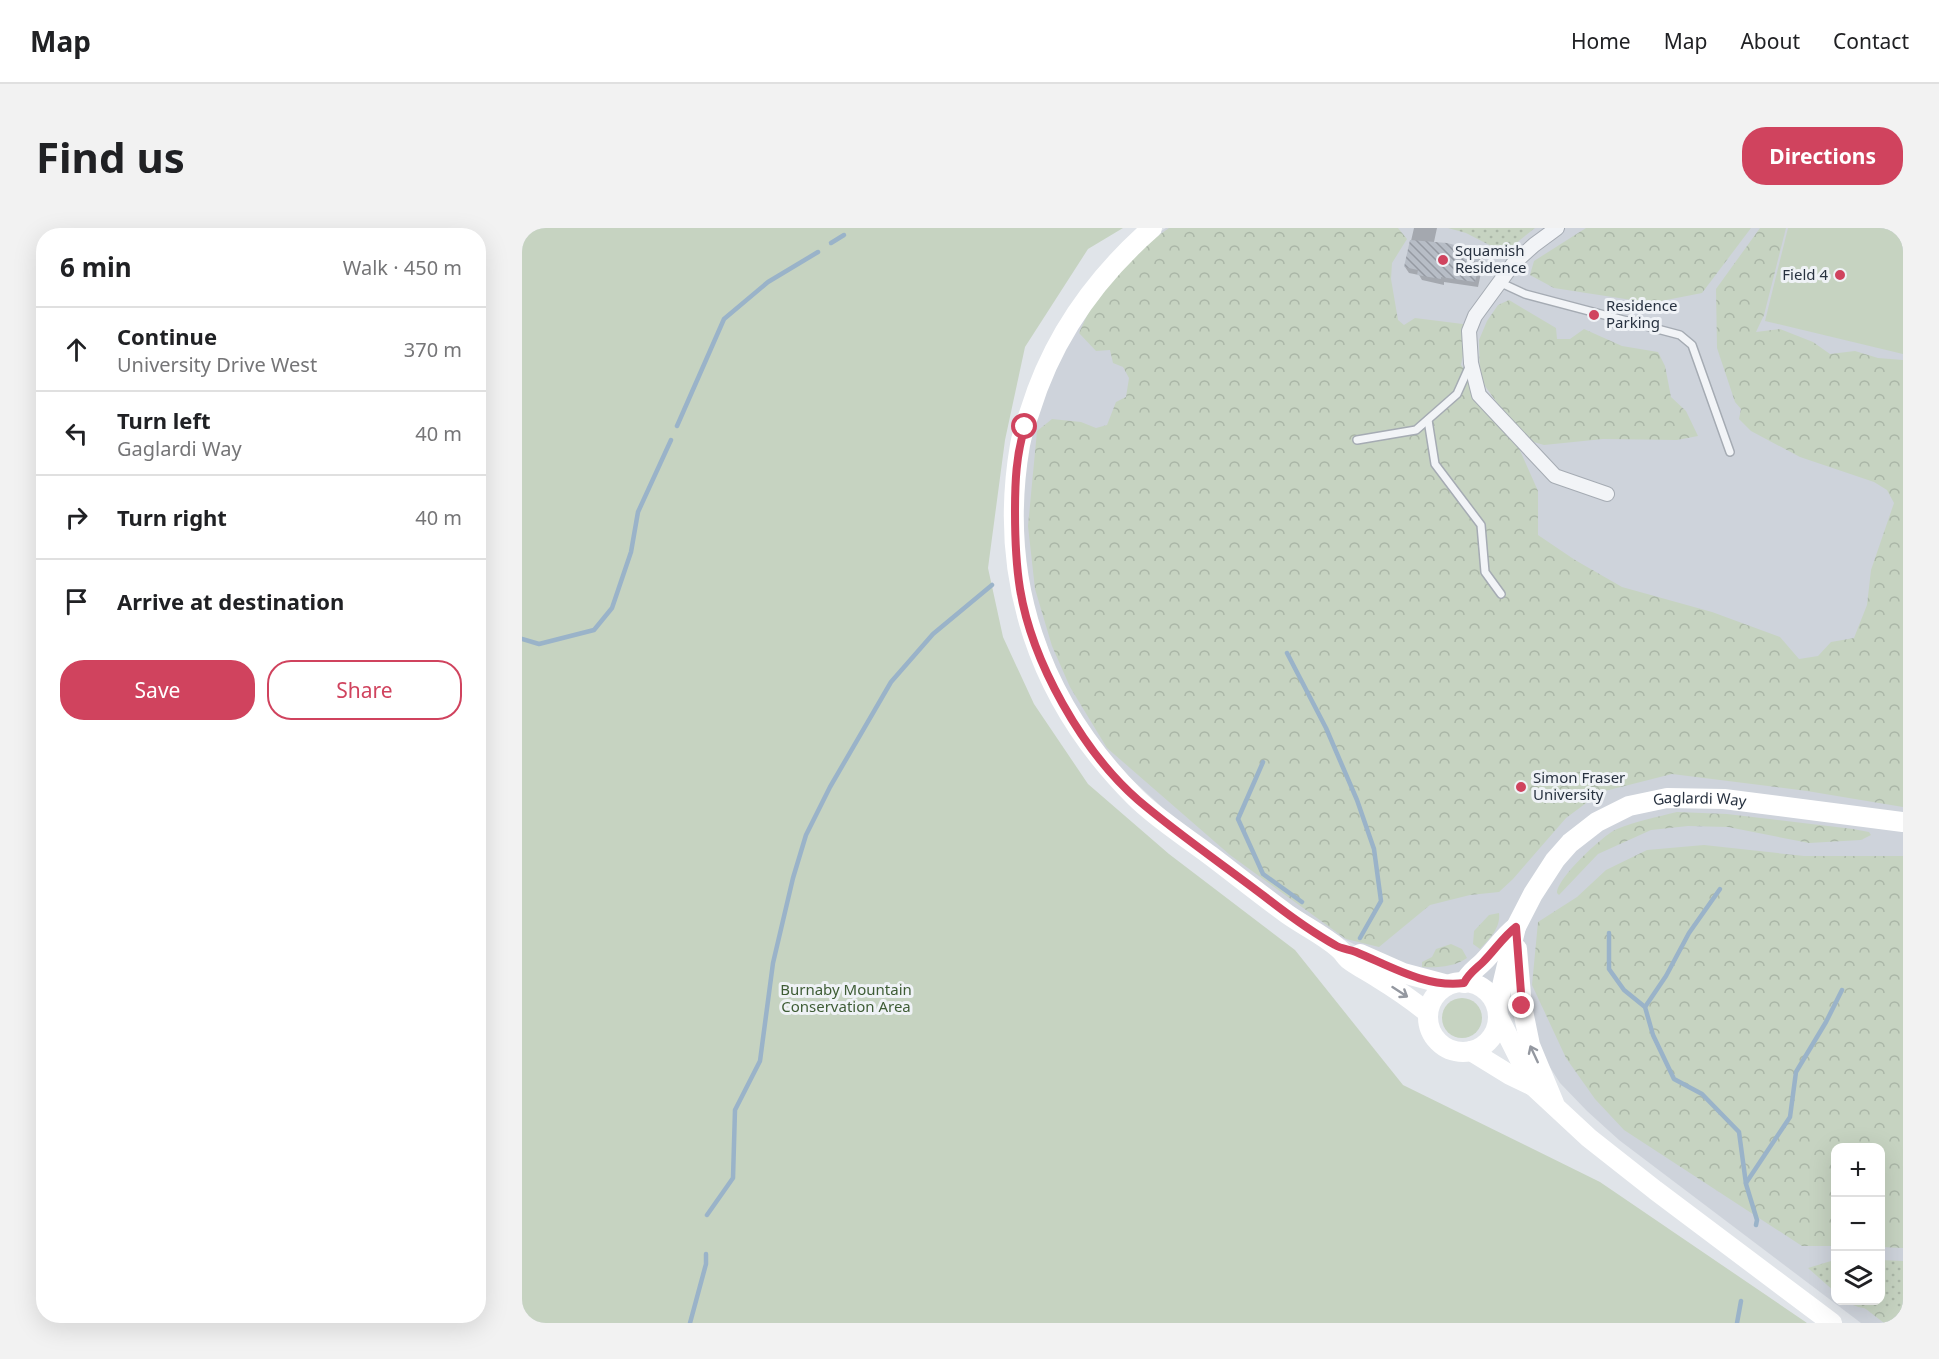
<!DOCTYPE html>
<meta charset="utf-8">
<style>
:root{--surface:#fff;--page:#f2f2f2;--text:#202124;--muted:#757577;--line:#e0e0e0;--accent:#d0435e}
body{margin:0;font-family:"Noto Sans",sans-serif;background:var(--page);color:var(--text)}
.controls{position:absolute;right:18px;bottom:18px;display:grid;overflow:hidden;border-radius:12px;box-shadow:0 6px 24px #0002}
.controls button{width:54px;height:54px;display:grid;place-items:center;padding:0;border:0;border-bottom:2px solid var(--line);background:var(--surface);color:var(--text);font:30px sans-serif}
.stop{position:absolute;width:18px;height:18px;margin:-14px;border:4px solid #d0435e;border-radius:50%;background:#fff}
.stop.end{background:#d0435e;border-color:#fff;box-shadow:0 2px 6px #0008}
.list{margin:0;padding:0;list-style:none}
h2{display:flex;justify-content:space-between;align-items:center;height:78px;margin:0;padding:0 24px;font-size:26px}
h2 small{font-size:20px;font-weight:400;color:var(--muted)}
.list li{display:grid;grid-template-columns:39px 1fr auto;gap:18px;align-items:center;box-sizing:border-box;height:84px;padding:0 24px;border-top:2px solid var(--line)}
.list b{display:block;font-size:22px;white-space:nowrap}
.list p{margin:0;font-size:20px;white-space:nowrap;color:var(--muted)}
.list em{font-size:20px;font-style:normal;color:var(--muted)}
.actions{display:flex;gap:12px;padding:18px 24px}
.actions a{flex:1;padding:14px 0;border:2px solid var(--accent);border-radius:24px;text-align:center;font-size:21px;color:var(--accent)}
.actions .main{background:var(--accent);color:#fff}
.icon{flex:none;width:33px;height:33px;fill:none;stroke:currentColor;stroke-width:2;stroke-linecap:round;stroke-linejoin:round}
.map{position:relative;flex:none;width:1381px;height:1095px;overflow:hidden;border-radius:24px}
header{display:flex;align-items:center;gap:36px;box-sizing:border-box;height:84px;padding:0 30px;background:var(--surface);border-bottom:2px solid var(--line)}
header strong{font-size:28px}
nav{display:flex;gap:33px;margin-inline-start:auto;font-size:21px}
.intro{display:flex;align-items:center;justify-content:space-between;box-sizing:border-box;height:144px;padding:0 36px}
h1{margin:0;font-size:42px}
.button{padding:15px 27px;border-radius:24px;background:var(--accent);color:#fff;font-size:21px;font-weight:700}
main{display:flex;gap:36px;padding:0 36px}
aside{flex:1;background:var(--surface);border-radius:24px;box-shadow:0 6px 24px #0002}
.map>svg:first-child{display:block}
.built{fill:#ced3db;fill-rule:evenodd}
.grass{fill:url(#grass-dots)}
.forest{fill:url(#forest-crowns)}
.green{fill:#c6d3c1}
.shadow{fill:#0003}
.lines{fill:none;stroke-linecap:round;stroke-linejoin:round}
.stream{stroke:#9ab3c9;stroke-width:4.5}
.building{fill:url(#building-back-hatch)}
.lane-casing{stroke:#a5abb3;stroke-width:10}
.street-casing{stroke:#a5abb3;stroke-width:16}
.lane{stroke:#f2f4f7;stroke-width:7}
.street{stroke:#f2f4f7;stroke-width:14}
.secondary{stroke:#fff;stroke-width:20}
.oneway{stroke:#9498a0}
.route{stroke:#d0435e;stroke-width:8}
.poi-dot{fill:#d0435e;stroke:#eff2f6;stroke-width:2}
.labels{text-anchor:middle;stroke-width:6;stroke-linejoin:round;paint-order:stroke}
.poi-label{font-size:15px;fill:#283240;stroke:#eff2f6;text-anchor:start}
.street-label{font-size:15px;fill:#283240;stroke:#eff2f6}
.park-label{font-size:15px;fill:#3e5c35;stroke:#eff2f6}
</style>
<header>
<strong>Map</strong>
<nav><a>Home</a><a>Map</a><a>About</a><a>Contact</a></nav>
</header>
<div class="intro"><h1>Find us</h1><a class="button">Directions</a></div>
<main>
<aside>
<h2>6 min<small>Walk · 450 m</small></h2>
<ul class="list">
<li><svg class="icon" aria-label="ahead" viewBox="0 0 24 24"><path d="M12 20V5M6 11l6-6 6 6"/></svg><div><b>Continue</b><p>University Drive West</p></div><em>370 m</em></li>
<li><svg class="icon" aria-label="left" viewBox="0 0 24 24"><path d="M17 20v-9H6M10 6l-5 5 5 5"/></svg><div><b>Turn left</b><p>Gaglardi Way</p></div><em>40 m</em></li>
<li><svg class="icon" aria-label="right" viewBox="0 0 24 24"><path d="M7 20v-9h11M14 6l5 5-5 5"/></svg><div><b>Turn right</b></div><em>40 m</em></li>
<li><svg class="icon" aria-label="arrive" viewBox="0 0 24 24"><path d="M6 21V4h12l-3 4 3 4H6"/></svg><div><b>Arrive at destination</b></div></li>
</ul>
<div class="actions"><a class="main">Save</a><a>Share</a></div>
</aside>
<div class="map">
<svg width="1381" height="1095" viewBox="0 0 1381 1095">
<defs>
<pattern id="grass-dots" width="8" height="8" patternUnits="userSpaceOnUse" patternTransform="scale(1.5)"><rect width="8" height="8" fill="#c6d3c1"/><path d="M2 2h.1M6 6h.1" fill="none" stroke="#aab6a7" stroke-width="1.8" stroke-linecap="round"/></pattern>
<pattern id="forest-crowns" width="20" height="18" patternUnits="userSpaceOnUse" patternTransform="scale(1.5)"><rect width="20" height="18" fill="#c6d3c1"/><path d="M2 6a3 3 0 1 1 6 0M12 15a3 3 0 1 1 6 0" fill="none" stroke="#aab6a7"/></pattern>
<pattern id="building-back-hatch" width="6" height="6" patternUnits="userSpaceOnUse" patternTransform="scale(1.5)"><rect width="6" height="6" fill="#b7bdc6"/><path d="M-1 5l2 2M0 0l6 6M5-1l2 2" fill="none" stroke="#959aa2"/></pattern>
</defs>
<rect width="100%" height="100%" fill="#e0e4e9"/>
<path class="built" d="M 644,0 L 1381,0 L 1381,1095 L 1339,1095 L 1097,912 L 1065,883 L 1038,855 L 1017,822 L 1004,771 L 943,742 L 930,749 L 861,731 L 820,710 L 767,676 L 642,581 L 593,536 L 565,500 L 540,457 L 511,381 L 503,338 L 500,287 L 505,224 L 517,182 L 529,148 L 569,72 L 634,6 ZM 1314,920 L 1358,920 L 1358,1072 L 1314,1072 Z"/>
<g class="grass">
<path d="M 926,0 L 1013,0 L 984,23 L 979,23 L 944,5 Z"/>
<path d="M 1359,1032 L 1381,1033 L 1381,1082 C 1364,1081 1338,1084 1324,1073 L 1358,1072 Z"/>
<path d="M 1309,1033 L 1313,1033 L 1313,1064 L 1286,1040 Z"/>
</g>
<g class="forest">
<path d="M 647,0 L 876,0 L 885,11 L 870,35 L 869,51 L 876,92 L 882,97 L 893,90 L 941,96 L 944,111 L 939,137 L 988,200 L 1016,263 L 1016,307 L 1053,332 L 1100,359 L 1190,384 L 1258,409 L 1277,431 L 1296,428 L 1309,414 L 1332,410 L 1345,377 L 1349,342 L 1372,275 L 1365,262 L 1352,254 L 1278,229 L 1229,203 L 1217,191 L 1219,181 L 1213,174 L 1195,120 L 1194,61 L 1238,0 L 1264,0 L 1242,87 L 1234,104 L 1258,101 L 1291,114 L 1308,126 L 1333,123 L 1356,130 L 1381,132 L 1381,579 L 1285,563 L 1150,546 L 1079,564 L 1044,590 L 991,651 L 977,664 L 948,667 L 908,677 L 857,719 L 824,711 L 708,627 L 585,520 L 548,459 L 530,418 L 513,361 L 506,298 L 515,203 L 530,191 L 559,194 L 574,200 L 585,197 L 594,174 L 604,169 L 607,150 L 601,139 L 591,135 L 588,122 L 574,123 L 557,105 L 574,68 L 619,20 Z"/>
<path d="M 1064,0 L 1229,0 L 1180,65 L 1129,75 L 1032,60 L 1008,47 L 1012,33 Z"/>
<path d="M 987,72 L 1034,100 L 1035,111 L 1048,111 L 1062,101 L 1100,118 L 1136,124 L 1143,138 L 1149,169 L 1164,183 L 1176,208 L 1155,212 L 1081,211 L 1022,217 L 1001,211 L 958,151 L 957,112 L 965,93 L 976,77 Z"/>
<path d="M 1155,584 L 1205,586 L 1331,601 L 1347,604 L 1349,607 L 1339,612 L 1287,615 L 1206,599 L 1166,598 L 1129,602 L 1076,626 L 1037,667 L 1035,665 C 1035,650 1081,607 1095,601 C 1114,593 1135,589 1155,584 Z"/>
<path d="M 1182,617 L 1282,628 L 1381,628 L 1381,1020 L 1359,1019 L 1358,920 L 1314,920 L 1313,1018 L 1280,1018 L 1102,902 L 1073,871 L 1044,830 L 1010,757 L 1016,694 L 1055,669 L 1084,642 L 1125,622 Z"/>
<path d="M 977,685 C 979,700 967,711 958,721 L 951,716 L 952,703 L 967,687 Z"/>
<path d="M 929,716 L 940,721 L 945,730 C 932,739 915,740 900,739 L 900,734 L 910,729 L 914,721 Z"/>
<path d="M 1340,1078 L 1381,1080 L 1381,1095 L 1362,1095 Z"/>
</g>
<g class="green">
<path d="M 0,0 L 601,0 L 566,21 L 503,119 L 483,212 L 466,340 L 481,409 L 512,476 L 566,556 L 647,626 L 773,722 L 881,857 L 1078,954 L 1285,1095 L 0,1095 Z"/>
<path d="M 1266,0 L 1381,0 L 1381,126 L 1243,93 Z"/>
<circle cx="940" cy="790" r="20"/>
</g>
<path class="shadow" d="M 892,0 L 915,0 L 912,14 L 959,25 L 962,31 L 956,59 L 922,54 L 922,57 L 900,52 L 897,47 L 887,45 L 883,39 Z"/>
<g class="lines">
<g class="stream">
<path d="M 309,15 L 322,7"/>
<path d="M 155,198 L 202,91 L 246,54 L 296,24"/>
<path d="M 0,411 L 17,416 L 72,402 L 90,380 L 109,324 L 116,284 L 149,212"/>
<path d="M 765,425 L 804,500 L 835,572 L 852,621 L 859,673 L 838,710"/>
<path d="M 741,534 L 716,591 L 741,646 L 780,674"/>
<path d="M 1087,705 L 1087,741 L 1102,762 L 1123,779 L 1131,807 L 1152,851 L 1180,866 L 1217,904 L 1224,956 L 1235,992 L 1234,997"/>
<path d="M 1123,779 L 1144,748 L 1167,705 L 1198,661"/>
<path d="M 1224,955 L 1268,889 L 1274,844 L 1304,794 L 1320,762"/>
<path d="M 185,987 L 211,950 L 213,882 L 238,833 L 251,735 L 271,650 L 284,607 L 308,559 L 369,454 L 411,406 L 470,357"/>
<path d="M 168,1095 L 184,1036 L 184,1026"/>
<path d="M 1215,1095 L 1219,1073"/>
</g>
</g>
<path class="building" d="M 888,12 L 925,15 L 960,24 L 953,54 L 919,49 L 919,51 L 895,47 L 896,42 L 882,39 Z"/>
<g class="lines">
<g class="lane-casing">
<g id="lane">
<path d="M 977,54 L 1003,66 L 1158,107 L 1170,117 L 1208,224"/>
<path d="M 906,192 L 913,236 L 959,297 L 963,344 L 979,366"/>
<path d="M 835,212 L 894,202 L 935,166 L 948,137"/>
</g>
</g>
<g class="street-casing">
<path id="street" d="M 1035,0 L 1012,17 L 991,36 L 953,88 L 947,103 L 949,135 L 957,167 L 1033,248 L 1085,266"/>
</g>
<use href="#lane" class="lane"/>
<use href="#street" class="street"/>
<g class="secondary">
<path d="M 630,0 C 573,50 530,111 508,183 C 504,194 500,206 498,217 C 475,351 517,473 613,569 C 635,591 664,609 689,628 C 714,647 739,667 765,686 C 782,698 801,707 816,720 C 820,723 823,728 826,731 C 835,738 847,744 856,750 C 874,761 890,772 906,785"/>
<path d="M 995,721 L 1000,778 L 1008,817 L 1032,875"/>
<path d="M 838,726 L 881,745 L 926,757"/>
<circle cx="941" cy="789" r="35"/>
<path d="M 942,755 C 947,745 954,741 961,734 C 973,722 981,709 994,699"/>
<path id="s1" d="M 975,779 L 994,699 L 1011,666 L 1033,632 L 1048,615 L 1075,594 L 1107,578 L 1145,570 L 1202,571 L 1381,594"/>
<path d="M 977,790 L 1011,858"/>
<path d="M 949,823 L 988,847 L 1011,858 L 1067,910 L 1133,962 L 1310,1095"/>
</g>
</g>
<defs><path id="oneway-shaft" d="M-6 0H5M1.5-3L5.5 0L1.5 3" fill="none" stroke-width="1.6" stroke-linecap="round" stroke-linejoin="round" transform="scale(1.5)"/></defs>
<g class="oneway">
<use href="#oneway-shaft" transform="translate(878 764) rotate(33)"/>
<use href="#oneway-shaft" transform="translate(1012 826) rotate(-115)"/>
</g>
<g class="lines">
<path class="route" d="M 503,199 C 494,226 493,255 493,284 C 493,309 494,336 498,361 C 510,434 560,523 616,572 C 656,606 700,636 742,668 C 765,686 788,703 813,717 C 819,721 827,721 834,724 C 868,738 904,760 942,755 C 947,745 954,741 961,734 C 973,722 981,709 994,699 L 1000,778"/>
</g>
<g class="poi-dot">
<circle cx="921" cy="32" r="6"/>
<circle cx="1318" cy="47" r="6"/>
<circle cx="1072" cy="87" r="6"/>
<circle cx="999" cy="559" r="6"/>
</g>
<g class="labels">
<g class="poi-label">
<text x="933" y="28">Squamish<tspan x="933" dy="17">Residence</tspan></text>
<text x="1306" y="52" text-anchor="end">Field 4</text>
<text x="1084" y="83">Residence<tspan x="1084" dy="17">Parking</tspan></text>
<text x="1011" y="555">Simon Fraser<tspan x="1011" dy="17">University</tspan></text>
</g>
<g class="street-label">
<text dy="5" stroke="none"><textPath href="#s1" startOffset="324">Gaglardi Way</textPath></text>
</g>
<g class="park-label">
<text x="324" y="767">Burnaby Mountain<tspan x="324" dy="17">Conservation Area</tspan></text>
</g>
</g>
</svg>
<div class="controls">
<button>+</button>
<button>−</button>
<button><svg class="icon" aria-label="layers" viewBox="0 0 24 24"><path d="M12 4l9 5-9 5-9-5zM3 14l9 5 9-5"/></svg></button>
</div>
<div class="stop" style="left:503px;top:199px"></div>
<div class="stop end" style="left:1000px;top:778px"></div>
</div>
</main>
